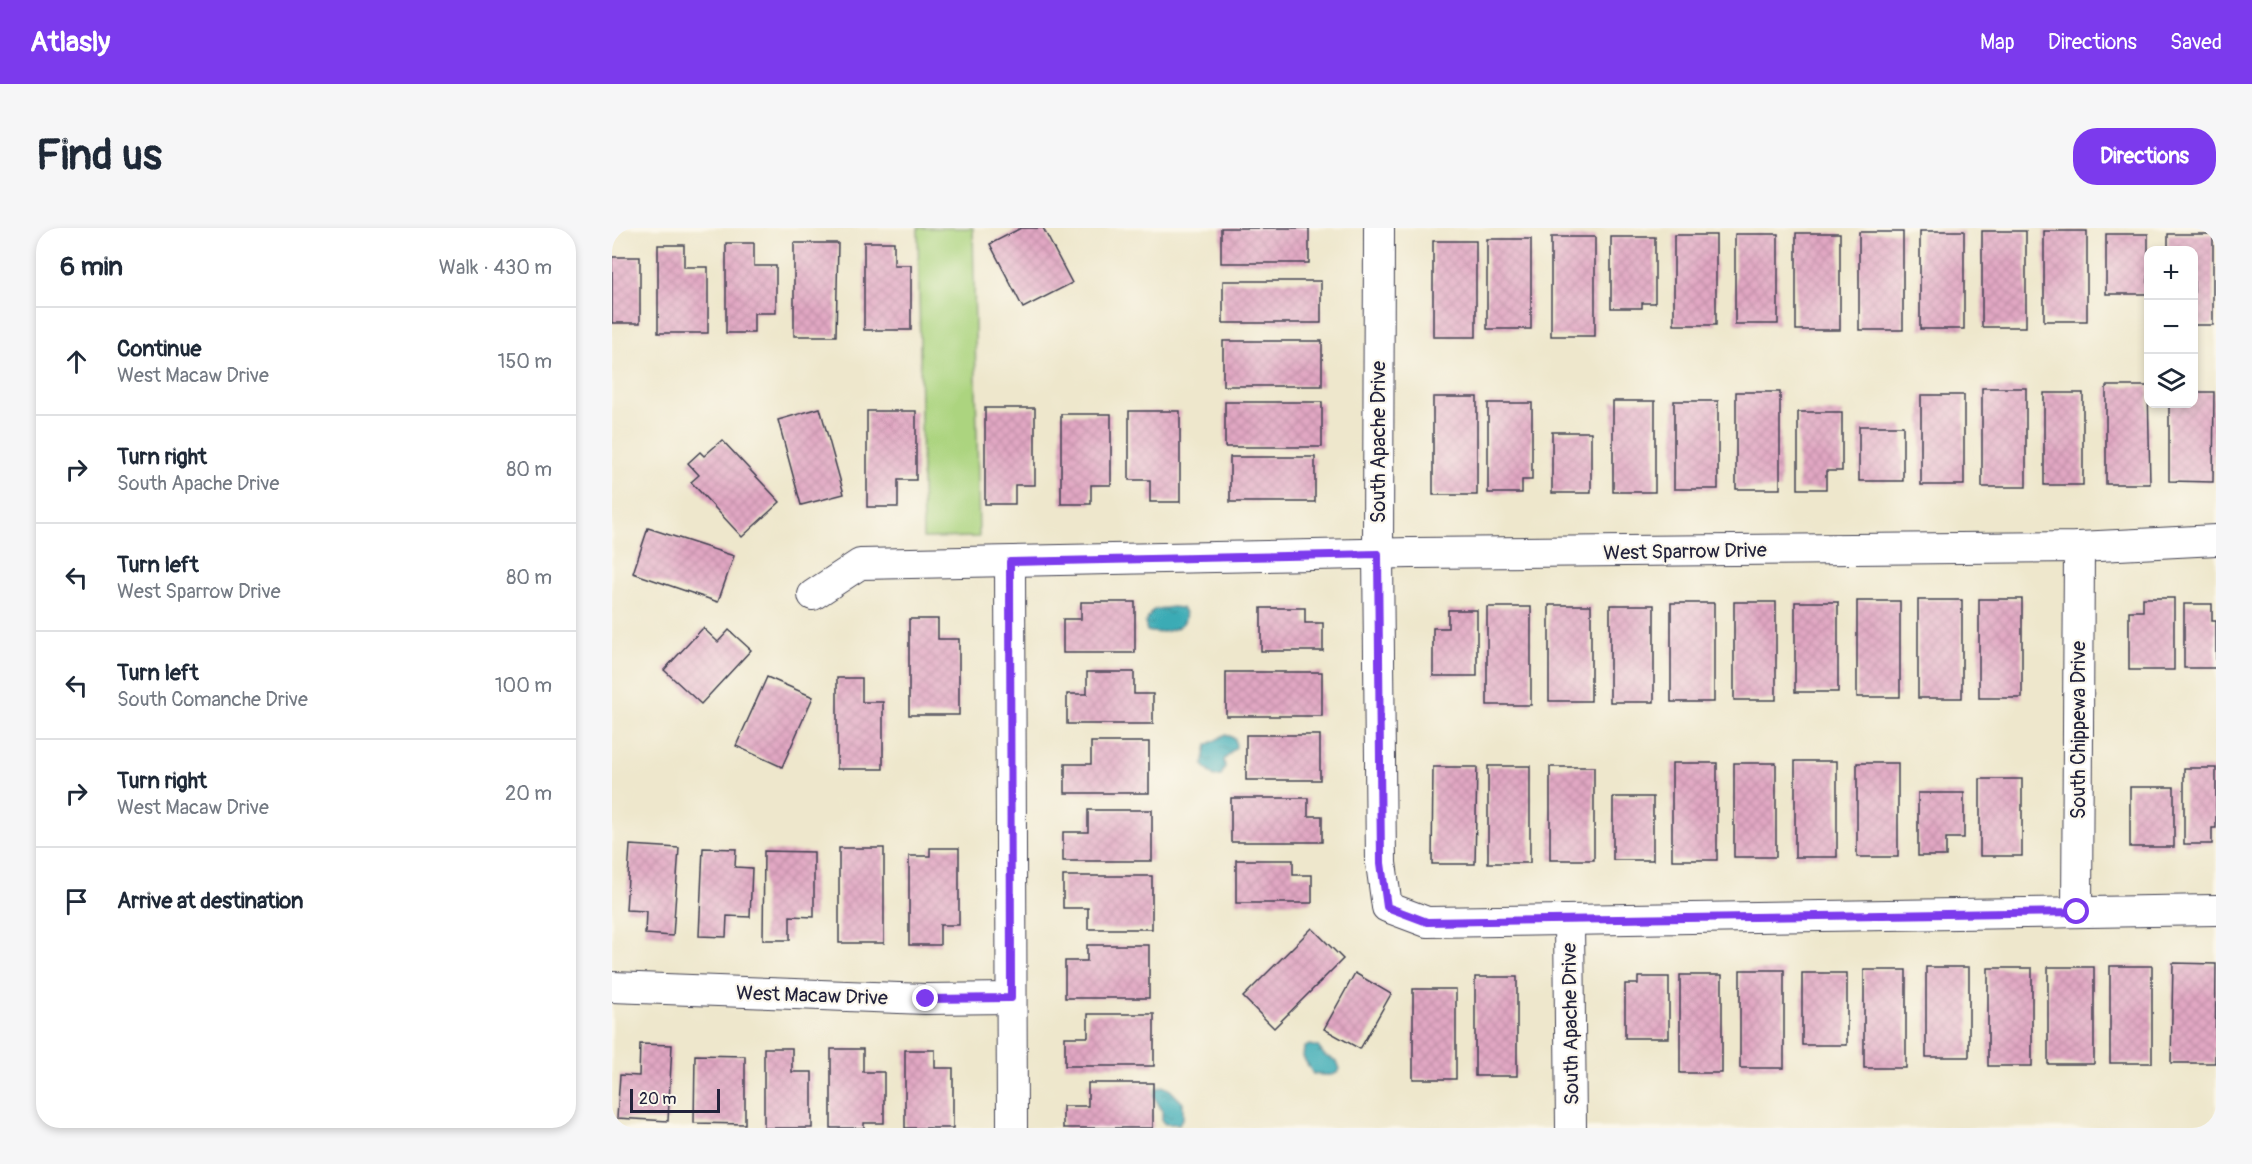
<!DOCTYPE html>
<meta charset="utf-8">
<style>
:root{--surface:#fff;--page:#f6f6f7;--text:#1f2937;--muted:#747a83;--line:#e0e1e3;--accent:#7c3aed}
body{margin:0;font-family:Pangolin,sans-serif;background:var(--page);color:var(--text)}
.controls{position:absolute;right:18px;top:18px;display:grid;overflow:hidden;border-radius:12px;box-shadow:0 3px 9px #0003}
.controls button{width:54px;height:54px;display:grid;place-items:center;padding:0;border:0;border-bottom:2px solid var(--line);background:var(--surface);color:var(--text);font:30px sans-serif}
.scale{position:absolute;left:18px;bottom:15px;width:90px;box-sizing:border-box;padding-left:6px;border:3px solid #22223b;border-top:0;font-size:16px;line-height:21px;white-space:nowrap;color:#22223b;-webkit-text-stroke:4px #fbf7ec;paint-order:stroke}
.stop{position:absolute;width:18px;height:18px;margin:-14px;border:4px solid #7c3aed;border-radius:50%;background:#fff}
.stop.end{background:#7c3aed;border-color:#fff;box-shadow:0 2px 6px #0008}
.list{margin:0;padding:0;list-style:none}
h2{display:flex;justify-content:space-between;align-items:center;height:78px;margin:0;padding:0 24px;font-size:26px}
h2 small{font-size:20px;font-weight:400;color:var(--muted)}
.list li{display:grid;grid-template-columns:39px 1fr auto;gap:18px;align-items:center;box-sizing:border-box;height:108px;padding:0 24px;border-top:2px solid var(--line)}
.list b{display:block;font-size:22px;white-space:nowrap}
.list p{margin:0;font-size:20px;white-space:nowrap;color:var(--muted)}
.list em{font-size:20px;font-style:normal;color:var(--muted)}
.icon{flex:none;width:33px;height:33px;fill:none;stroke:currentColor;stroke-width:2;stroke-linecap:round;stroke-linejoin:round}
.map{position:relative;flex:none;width:1604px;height:900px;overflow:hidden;border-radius:24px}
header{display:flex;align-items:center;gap:36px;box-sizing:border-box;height:84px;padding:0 30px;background:var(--accent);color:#fff}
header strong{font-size:28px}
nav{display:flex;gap:33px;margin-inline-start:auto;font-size:21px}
.intro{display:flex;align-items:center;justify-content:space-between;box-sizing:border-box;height:144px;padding:0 36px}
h1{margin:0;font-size:42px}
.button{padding:15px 27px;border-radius:24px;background:var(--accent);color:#fff;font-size:21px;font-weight:700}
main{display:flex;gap:36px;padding:0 36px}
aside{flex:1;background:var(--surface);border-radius:24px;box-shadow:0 3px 9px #0003}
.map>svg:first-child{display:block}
.green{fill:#acd47f;stroke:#677b5d;stroke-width:1.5}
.water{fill:url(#water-ripples);stroke:#2e6678;stroke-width:1.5}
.building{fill:url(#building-cross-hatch)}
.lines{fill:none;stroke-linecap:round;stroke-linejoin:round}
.street-casing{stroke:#414051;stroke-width:32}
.street{stroke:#fff;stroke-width:30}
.route{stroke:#7c3aed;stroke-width:8}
.labels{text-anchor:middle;stroke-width:4.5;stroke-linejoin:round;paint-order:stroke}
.street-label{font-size:20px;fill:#22223b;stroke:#fbf7ec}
</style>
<header>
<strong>Atlasly</strong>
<nav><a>Map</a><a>Directions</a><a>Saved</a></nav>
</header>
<div class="intro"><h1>Find us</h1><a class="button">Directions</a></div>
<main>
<aside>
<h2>6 min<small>Walk · 430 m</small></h2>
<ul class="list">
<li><svg class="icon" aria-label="ahead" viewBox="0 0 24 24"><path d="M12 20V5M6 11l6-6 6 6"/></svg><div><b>Continue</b><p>West Macaw Drive</p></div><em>150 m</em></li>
<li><svg class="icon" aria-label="right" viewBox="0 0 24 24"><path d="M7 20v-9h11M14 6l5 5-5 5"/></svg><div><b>Turn right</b><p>South Apache Drive</p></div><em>80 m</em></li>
<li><svg class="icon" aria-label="left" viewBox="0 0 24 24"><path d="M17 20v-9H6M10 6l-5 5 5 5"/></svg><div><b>Turn left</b><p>West Sparrow Drive</p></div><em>80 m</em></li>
<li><svg class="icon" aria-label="left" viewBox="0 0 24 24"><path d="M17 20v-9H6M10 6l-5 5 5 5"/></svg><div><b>Turn left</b><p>South Comanche Drive</p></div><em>100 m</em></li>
<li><svg class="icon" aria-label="right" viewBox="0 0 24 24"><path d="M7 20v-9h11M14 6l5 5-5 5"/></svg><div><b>Turn right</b><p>West Macaw Drive</p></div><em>20 m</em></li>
<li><svg class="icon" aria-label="arrive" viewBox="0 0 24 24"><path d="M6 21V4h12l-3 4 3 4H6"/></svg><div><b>Arrive at destination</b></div></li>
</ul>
</aside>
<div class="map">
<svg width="1604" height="900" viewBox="0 0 1604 900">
<defs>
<pattern id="water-ripples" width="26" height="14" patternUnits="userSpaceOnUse" patternTransform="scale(1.5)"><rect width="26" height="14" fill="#3aabb5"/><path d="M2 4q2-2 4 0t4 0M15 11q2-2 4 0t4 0" fill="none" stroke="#308b94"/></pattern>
<pattern id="building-cross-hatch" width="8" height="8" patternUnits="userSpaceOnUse" patternTransform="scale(1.5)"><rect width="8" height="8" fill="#e1a7c3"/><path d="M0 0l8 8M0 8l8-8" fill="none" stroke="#c18fa8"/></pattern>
</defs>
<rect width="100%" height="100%" fill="#fbf7ec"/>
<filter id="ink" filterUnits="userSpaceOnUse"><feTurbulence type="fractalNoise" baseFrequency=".0167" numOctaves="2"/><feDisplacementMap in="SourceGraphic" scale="12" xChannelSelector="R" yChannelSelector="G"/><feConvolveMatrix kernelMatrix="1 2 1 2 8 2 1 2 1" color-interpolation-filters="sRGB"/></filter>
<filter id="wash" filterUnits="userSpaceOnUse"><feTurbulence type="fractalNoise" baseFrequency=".008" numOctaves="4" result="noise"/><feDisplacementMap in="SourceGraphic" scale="24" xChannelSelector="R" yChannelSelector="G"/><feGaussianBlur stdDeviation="1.35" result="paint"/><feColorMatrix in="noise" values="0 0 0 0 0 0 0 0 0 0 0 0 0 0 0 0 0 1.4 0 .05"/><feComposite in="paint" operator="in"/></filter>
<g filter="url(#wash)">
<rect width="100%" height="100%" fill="#eee7cc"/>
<path class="green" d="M 306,0 L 361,0 L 367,309 L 311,310 Z"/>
<g class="water">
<path d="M 560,379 L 570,380 C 585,399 549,408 535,403 L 533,395 L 541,382 Z"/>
<path d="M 614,506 L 623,511 L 624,519 L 612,532 L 613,539 L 609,548 L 602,549 L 591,537 L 595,517 Z"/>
<path d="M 697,817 L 706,819 L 713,828 L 725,833 L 728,841 C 724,850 711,847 701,846 L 691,829 L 692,820 Z"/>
<path d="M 550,858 L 557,861 L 571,875 L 571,889 L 567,896 L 553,896 L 550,893 L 550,882 L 542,869 L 544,861 Z"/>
</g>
<g id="blocks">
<g class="building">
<path d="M 409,0 L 431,0 L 460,55 L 411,80 L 378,16 Z"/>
<rect x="609" y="0" width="88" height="35"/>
<rect x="1308" y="3" width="44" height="98"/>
<rect x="1370" y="3" width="44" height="96"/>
<rect x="1432" y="3" width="43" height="90"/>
<rect x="1247" y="4" width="44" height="98"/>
<rect x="1184" y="5" width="44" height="97"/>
<rect x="1123" y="6" width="43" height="90"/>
<rect x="1494" y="6" width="42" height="60"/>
<path d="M 1556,6 L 1601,6 L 1601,97 L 1582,97 L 1582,22 L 1556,22 Z"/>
<rect x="1062" y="7" width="42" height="90"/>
<rect x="939" y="9" width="44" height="99"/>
<path d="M 999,9 L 1043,9 L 1043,75 L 1030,75 L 1030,80 L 999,80 Z"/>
<rect x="875" y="11" width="44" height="90"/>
<rect x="821" y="13" width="43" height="96"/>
<path d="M 252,14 L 282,14 L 282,37 L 299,37 L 299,102 L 252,102 Z"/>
<path d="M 114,15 L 142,15 L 142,38 L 164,38 L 164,85 L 142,85 L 142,105 L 114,105 Z"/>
<path d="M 182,15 L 226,15 L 224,108 L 182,108 Z"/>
<path d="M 46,17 L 72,17 L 72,39 L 96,39 L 96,105 L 46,105 Z"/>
<rect x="0" y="29" width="28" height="66"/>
<rect x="611" y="53" width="98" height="42"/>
<rect x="611" y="113" width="99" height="45"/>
<path d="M 1494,158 L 1536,158 L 1538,256 L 1494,256 Z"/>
<rect x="1370" y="160" width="44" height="99"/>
<rect x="1124" y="164" width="44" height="97"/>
<path d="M 1582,164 L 1602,164 L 1601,254 L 1557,253 L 1557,176 L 1582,176 Z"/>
<rect x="1432" y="165" width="39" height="92"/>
<rect x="1309" y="167" width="43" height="90"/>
<rect x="821" y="169" width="44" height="98"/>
<rect x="1001" y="173" width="42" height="91"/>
<rect x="1062" y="173" width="44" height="88"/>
<rect x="613" y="174" width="97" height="45"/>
<path d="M 876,175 L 920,175 L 920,252 L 910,252 L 910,265 L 876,265 Z"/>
<path d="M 208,180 L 232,266 L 189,277 L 166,192 Z"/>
<path d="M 373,180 L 423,180 L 423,257 L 403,257 L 403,276 L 373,276 Z"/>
<path d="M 255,183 L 304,183 L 304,252 L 286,252 L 286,279 L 255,279 Z"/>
<path d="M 517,183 L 568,183 L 568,274 L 538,274 L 538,252 L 517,252 Z"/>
<path d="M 1186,184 L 1230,184 L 1230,243 L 1214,243 L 1214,261 L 1186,261 Z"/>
<path d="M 449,186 L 499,186 L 499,257 L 479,257 L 479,276 L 449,276 Z"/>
<rect x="1247" y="198" width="44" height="55"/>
<rect x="940" y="204" width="39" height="61"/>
<path d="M 110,212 L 168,274 L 130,309 L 79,254 L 87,247 L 76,235 L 88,224 L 92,228 Z"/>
<rect x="618" y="229" width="85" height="45"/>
<path d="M 36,300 L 122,328 L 106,374 L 21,345 Z"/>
<path d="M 1531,370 L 1562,370 L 1562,442 L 1517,442 L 1517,383 L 1531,383 Z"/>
<rect x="1367" y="371" width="43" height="99"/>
<rect x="1306" y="372" width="44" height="98"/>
<rect x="1245" y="373" width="43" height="96"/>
<path d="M 469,374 L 523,374 L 523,425 L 451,425 L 451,391 L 469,391 Z"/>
<rect x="1122" y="374" width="42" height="98"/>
<rect x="1183" y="374" width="43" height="90"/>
<rect x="1059" y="375" width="43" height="99"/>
<path d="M 1572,376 L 1600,376 L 1600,393 L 1604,393 L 1604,440 L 1572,440 Z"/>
<rect x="937" y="377" width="42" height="96"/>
<rect x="998" y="377" width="44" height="97"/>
<rect x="875" y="379" width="44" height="98"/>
<path d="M 649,380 L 693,380 L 693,395 L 711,395 L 711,423 L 649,423 Z"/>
<path d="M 836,382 L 865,382 L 865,448 L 821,448 L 821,400 L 836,400 Z"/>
<path d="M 297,391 L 326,391 L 326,411 L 347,411 L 347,487 L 297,487 Z"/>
<path d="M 91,400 L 106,414 L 117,402 L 139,422 L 89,476 L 52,442 Z"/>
<path d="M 475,444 L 522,444 L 522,466 L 541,466 L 541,496 L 455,496 L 455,466 L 475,466 Z"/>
<rect x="614" y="444" width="96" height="44"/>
<path d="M 155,449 L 201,469 L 170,539 L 124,518 Z"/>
<path d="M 225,450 L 250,450 L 250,474 L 271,474 L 271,541 L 225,541 Z"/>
<rect x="634" y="507" width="74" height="45"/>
<path d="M 479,514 L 537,514 L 537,565 L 453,565 L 453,536 L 479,536 Z"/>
<rect x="1183" y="533" width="42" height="96"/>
<rect x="1060" y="535" width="45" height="97"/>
<rect x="1122" y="535" width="42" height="94"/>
<rect x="1245" y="535" width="41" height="94"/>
<rect x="876" y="538" width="42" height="97"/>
<path d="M 821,539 L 865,539 L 863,636 L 820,636 Z"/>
<rect x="938" y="539" width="44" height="93"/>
<path d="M 1572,540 L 1604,540 L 1604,600 L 1600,600 L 1600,616 L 1572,616 Z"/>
<rect x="1368" y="551" width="42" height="77"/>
<rect x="1518" y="559" width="44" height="60"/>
<path d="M 1306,565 L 1352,565 L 1352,610 L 1334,610 L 1334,628 L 1306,628 Z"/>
<rect x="1001" y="569" width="40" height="63"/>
<path d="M 619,570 L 696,570 L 696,588 L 710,588 L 710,614 L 619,614 Z"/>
<path d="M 476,582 L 540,582 L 540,633 L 451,633 L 451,604 L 476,604 Z"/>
<path d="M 18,617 L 67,620 L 61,708 L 33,706 L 34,683 L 14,682 Z"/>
<path d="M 91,620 L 124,621 L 123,639 L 140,640 L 138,689 L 115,688 L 114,709 L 87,708 Z"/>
<rect x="227" y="620" width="45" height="95"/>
<path d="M 318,620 L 347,620 L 347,697 L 328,697 L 328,717 L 297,717 L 297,628 L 318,628 Z"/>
<path d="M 152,623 L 202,624 L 202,689 L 178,688 L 178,712 L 151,712 Z"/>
<path d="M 624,632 L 681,632 L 681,647 L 700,647 L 700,675 L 624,675 Z"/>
<path d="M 451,648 L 540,648 L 540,701 L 476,701 L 476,680 L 451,680 Z"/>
<path d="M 700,700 L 731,731 L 662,800 L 631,769 Z"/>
<path d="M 475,717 L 537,717 L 537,770 L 453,770 L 453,733 L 475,733 Z"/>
<path d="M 1561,735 L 1604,736 L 1603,835 L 1559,835 Z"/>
<rect x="1498" y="738" width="42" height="97"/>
<rect x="1314" y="739" width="43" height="90"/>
<rect x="1436" y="739" width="46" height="97"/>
<rect x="1376" y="740" width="44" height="98"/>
<rect x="1128" y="742" width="44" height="98"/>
<rect x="1252" y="742" width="42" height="98"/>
<path d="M 743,745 L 779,766 L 748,821 L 712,801 Z"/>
<rect x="1190" y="745" width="45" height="72"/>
<rect x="1068" y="747" width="42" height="98"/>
<rect x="863" y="749" width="42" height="99"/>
<path d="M 1026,749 L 1057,749 L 1057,810 L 1013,810 L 1013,756 L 1026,756 Z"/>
<rect x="801" y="761" width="43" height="90"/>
<path d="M 476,786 L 542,786 L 542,838 L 453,838 L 453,809 L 476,809 Z"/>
<path d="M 28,816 L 60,817 L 56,893 L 5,890 L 8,847 L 27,848 Z"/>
<path d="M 152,820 L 180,820 L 180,844 L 200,844 L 200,900 L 152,900 Z"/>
<path d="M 219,821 L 251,821 L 251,844 L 272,844 L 272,895 L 252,895 L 252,900 L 219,900 Z"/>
<path d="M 293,822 L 323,822 L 323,840 L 341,840 L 341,900 L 293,900 Z"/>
<path d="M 83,827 L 133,828 L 133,896 L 82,895 Z"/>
<path d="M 476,855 L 541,855 L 541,900 L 451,900 L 451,878 L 476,878 Z"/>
</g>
</g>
</g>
<g filter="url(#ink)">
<use href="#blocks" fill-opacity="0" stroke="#414051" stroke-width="1.5"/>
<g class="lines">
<g class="street-casing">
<g id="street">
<path d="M 767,0 L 766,326 L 769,635 L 775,679 L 815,694 L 1604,682"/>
<path d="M 398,334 L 400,900"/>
<path d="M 201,367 L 248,336 L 799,325 L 1467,319 L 1604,312"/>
<path d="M 1465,684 L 1467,319"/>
<path d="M 957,692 L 959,900"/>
<path d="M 0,759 L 313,771 L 399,770"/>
</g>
</g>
<use href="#street" class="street"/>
</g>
</g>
<g class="lines" filter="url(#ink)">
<path class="route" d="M 314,771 L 399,770 L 398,334 L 766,326 L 769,635 L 775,679 L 815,694 L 1465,684"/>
</g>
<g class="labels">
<g class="street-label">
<text transform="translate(766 214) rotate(-90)" y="7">South Apache Drive</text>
<text transform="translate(1073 323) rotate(-1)" y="7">West Sparrow Drive</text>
<text transform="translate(1466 502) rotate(-90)" y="7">South Chippewa Drive</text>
<text transform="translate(200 767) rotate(2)" y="7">West Macaw Drive</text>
<text transform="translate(958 796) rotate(-91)" y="7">South Apache Drive</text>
</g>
</g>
</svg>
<div class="controls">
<button>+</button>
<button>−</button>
<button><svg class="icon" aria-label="layers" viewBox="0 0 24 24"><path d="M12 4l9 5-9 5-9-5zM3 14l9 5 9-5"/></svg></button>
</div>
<div class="scale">20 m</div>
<div class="stop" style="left:1465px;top:684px"></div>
<div class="stop end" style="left:314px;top:771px"></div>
</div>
</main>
